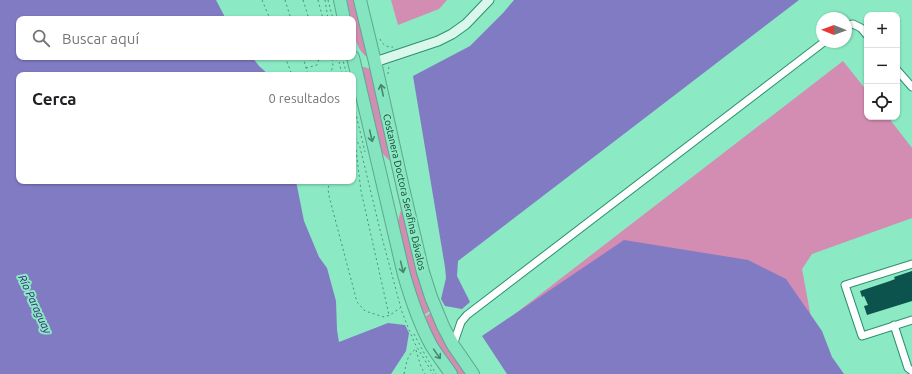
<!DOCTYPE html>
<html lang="es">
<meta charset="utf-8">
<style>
:root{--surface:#fff;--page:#f2f2f2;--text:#202124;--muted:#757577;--line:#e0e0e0}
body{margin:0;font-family:Ubuntu,sans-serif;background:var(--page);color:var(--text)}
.controls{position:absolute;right:12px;top:12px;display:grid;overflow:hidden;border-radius:8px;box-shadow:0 1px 3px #0004}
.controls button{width:36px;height:36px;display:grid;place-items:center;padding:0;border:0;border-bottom:1px solid var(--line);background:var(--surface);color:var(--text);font:20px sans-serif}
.compass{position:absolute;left:816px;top:12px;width:36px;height:36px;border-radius:50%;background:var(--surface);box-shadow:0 1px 3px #0004;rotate:271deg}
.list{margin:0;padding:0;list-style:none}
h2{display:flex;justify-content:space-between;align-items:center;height:52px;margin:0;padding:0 16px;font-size:17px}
h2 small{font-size:13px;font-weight:400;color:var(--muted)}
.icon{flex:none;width:22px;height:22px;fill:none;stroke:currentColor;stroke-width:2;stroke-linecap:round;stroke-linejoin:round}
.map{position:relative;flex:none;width:912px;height:374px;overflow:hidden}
.search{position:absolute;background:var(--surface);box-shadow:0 1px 3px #0004;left:16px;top:16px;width:340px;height:44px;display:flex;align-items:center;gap:10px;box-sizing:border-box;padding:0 14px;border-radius:8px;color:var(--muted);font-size:15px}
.panel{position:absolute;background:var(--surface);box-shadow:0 1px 3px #0004;left:16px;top:72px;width:340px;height:112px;border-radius:8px}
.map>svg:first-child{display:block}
.green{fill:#d38cb2}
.water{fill:#817bc4}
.building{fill:#0c524d}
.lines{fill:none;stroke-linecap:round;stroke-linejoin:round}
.street-casing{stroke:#2d906f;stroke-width:9}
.secondary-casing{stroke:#2d906f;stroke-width:11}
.highway-casing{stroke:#5da98c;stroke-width:14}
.path{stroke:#4e9077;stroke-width:1;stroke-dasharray:2 3;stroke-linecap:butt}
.street{stroke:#fff;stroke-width:7}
.secondary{stroke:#daf7ec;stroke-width:9}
.highway{stroke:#85e5c0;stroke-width:12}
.oneway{stroke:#46876f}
.labels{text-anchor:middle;stroke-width:4;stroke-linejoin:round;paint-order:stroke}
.street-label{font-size:10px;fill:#123a2c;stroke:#8be9c4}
.water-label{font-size:11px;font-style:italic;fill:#352177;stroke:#8be9c4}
</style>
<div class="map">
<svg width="912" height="374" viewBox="0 0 912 374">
<rect width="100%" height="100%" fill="#8be9c4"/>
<g class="green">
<path d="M 347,0 L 355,0 L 369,58 C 356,51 353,33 353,19 L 351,19 Z"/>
<path d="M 391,0 L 447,0 L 439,9 L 398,25 Z"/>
<path d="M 843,61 L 867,91 L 867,117 L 888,117 L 912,148 L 912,218 L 812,254 L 802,269 L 812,323 L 550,374 L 490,333 Z"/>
<path d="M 360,66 L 371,69 L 432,309 L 423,316 L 414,294 L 397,224 L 401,210 L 390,161 L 379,150 Z"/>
<path d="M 432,312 L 467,374 L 454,374 L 438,350 L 423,318 Z"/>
</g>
<g class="water">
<path d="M 0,0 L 216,0 L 226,19 L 19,19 L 19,57 L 252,57 L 259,66 L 269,75 L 19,75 L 19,181 L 296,181 L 304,221 L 319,257 L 327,268 L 336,301 L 337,330 L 339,342 L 388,323 L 405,325 L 409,333 L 406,351 L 391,374 L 0,374 Z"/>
<path d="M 514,0 L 799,0 L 458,261 L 457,276 L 470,302 L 462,309 L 445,306 L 441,299 L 446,278 L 445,267 L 413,76 L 470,46 L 503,13 Z"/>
<path d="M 624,240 L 748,260 L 786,279 L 822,331 L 832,357 L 844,374 L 507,374 L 482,336 Z"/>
</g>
<path class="building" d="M 912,271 L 912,301 L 867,315 L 864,306 L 868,305 L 864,296 L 862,297 L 860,291 L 890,281 L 895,279 L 894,277 Z"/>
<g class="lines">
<g class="street-casing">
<g id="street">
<path d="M 846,25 L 853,24 L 861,28 L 867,35"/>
<path d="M 897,70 L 912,87"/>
<path d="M 912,264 L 845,285 L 862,336 L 912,320"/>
<path d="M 894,325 L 908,368 L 912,371"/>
<path d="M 453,345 L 461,322 L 467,315 L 824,42"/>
</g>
</g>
<g class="secondary-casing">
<path id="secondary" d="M 375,62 L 438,41 L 452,34 L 466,24 L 489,0"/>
</g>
<g class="highway-casing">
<g id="highway">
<path d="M 340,0 L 344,19"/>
<path d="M 360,0 L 375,62 L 404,192 L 423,272 L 431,297 L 443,326 L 453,345 L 473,374"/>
<path d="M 353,57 L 404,275 C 411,299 419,323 431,345 C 437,355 445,365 451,374"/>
</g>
</g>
<g class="path">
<path d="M 262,0 L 270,19"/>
<path d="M 285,0 L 291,19"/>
<path d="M 303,0 L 309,19"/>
<path d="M 318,0 L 323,19"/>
<path d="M 325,0 L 328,19"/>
<path d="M 328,0 L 333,19"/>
<path d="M 380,39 C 382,44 387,48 393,47"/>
<path d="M 285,57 L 292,75"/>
<path d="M 303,57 L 308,75"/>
<path d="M 338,57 L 342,75"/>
<path d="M 342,57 L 347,75"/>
<path d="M 306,68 L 317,65 L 319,59 L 319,57"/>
<path d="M 388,74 L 388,70 L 390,65"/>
<path d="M 330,75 L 333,66 L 332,57"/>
<path d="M 353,102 L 365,152"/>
<path d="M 353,133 L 360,147 L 381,234 L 402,312 L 414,342 L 433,374"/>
<path d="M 353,146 L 356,150 L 361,191 L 389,315"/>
<path d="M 330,181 L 328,189 L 329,196 L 357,302 L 365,311 L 384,317 L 390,315 L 400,308"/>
<path d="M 414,334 L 423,351 L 436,374"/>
<path d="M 416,350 L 421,367 L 425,374"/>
<path d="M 404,374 C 407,362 406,356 417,348"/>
</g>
<use href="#street" class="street"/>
<use href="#secondary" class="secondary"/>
<use href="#highway" class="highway"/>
</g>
<defs><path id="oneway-shaft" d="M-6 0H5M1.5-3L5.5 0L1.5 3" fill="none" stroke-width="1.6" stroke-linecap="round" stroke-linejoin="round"/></defs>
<g class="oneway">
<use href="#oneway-shaft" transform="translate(382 90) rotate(-102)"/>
<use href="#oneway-shaft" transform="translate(371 136) rotate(77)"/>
<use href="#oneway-shaft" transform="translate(402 267) rotate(76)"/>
<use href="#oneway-shaft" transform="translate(437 354) rotate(55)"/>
</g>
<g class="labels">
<g class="street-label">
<text transform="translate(405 192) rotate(77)" y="4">Costanera Doctora Serafina Dávalos</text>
</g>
<g class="water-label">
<text transform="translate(35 304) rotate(65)" y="4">Río Paraguay</text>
</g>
</g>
</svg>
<div class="controls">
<button>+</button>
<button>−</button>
<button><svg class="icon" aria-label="locate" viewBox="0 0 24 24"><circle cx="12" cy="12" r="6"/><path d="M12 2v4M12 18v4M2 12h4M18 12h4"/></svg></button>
</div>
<svg class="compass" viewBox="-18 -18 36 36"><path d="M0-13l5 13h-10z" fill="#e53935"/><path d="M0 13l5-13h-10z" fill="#757577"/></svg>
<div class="search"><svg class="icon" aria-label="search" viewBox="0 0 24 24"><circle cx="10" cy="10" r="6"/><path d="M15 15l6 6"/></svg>Buscar aquí</div>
<section class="panel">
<h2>Cerca<small>0 resultados</small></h2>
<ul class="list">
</ul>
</section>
</div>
